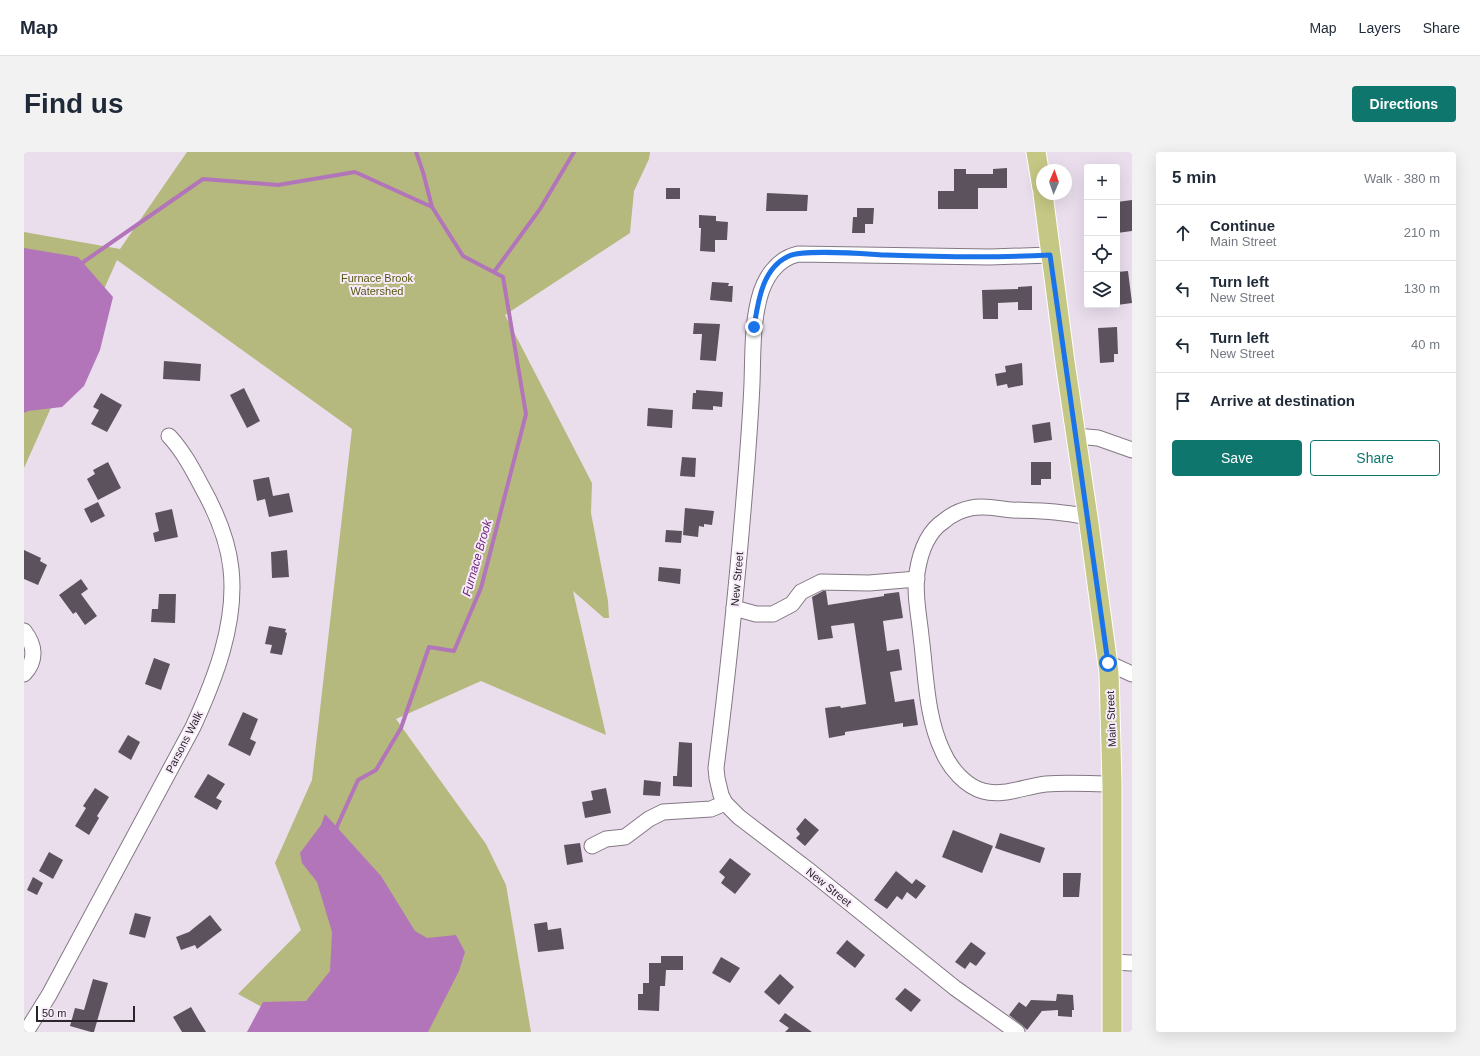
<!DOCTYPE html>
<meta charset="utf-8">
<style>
:root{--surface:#fff;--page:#f2f2f3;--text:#1f2937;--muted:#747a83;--line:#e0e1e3;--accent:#0f766e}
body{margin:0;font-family:Helvetica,sans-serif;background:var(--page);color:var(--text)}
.controls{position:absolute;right:12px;top:12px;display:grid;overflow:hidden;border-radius:4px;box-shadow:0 4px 16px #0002}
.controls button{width:36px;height:36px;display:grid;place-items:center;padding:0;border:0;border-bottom:1px solid var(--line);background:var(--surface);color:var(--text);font:20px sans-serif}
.compass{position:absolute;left:1012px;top:12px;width:36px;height:36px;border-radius:50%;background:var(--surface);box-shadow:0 4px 16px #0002;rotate:2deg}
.scale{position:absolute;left:12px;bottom:10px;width:99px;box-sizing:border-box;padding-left:4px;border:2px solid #29252a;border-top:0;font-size:11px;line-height:14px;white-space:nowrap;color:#29252a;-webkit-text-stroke:3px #f8ebf9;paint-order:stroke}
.stop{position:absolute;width:12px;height:12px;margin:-9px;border:3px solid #1a73e8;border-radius:50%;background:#fff}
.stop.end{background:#1a73e8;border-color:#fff;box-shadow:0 1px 4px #0008}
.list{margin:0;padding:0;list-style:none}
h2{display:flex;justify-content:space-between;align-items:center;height:52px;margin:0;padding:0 16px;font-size:17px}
h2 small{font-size:13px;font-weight:400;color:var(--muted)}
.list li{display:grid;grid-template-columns:26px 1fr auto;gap:12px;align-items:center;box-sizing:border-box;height:56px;padding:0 16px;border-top:1px solid var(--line)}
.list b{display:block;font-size:15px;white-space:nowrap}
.list p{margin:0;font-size:13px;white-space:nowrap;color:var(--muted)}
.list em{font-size:13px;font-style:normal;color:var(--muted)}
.actions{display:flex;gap:8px;padding:12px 16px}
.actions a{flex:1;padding:9px 0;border:1px solid var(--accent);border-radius:4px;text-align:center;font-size:14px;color:var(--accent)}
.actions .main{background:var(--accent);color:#fff}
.icon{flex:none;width:22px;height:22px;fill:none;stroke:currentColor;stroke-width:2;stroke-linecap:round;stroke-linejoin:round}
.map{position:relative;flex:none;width:1108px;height:880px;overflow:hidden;border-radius:4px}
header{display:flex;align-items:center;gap:24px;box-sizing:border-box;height:56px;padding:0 20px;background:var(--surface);border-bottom:1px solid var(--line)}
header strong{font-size:19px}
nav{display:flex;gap:22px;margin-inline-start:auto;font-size:14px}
.intro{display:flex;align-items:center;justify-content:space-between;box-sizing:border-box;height:96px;padding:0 24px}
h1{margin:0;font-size:28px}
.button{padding:10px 18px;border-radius:4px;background:var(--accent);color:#fff;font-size:14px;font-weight:700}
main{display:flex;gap:24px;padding:0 24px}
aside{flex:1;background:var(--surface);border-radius:4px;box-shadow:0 4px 16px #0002}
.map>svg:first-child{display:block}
.green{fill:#b5b97d}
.water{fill:#b375ba}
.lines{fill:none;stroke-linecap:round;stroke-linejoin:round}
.stream{stroke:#b375ba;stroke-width:4}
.building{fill:#5c525e}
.minor-casing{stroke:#837884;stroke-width:17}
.major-casing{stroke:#fff;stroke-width:21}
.minor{stroke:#fff;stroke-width:15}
.major{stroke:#c5c785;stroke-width:19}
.route{stroke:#1a73e8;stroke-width:5}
.labels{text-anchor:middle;stroke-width:4;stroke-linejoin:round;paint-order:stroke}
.park-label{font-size:11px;fill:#575911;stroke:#f8ebf9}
.street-label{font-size:11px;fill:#29252a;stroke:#f8ebf9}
.water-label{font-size:12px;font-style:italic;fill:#6e2378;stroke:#f8ebf9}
</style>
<header>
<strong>Map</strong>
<nav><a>Map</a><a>Layers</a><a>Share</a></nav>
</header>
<div class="intro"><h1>Find us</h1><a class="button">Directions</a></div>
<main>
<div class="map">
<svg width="1108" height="880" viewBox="0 0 1108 880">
<rect width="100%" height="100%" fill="#eadeec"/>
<path class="green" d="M 163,0 L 626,0 L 625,7 L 610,39 L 606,81 L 481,163 L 568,331 L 567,361 L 584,449 L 585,466 L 580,466 L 549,439 L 582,583 L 457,529 L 372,567 L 462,692 L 482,733 L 507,880 L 223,880 L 238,855 L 214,842 L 277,778 L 251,711 L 288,628 L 328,277 L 93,108 L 0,316 L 0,80 L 96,97 Z"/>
<g class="water">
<path d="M 0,96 L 54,105 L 89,145 L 76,198 L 60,234 L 38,255 L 4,259 L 0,261 Z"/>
<path d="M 301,662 L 357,724 L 391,779 L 403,786 L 432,783 L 441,800 L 435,819 L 404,880 L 223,880 L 239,850 L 282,849 L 306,819 L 308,780 L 293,730 L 278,711 L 276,701 L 297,673 Z"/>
</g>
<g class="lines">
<g class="stream">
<path d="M 55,113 L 179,27 L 254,33 L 331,20 L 408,55"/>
<path d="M 470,120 L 516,57 L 550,0"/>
<path d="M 311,679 L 334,628 L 352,618 L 377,576 L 405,495 L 430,499 L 457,436 L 502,262 L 479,125 L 439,104 L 408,55 L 399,20 L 392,0"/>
</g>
</g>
<g class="building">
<path d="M 983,16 L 983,36 L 954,36 L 954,57 L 914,57 L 914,39 L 930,39 L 930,17 L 942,17 L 942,22 L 969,22 L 969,17 Z"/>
<rect x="642" y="36" width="14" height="11"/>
<path d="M 743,41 L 784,43 L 783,59 L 742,59 Z"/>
<path d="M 1108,48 L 1108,79 L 1093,81 L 1093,50 Z"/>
<path d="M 833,56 L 850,56 L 849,72 L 841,72 L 841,81 L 828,81 L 829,65 L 833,65 Z"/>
<path d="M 675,63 L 692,64 L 692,69 L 704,70 L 703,88 L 691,88 L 691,100 L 676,99 L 677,76 L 675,76 Z"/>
<path d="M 1104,119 L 1108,151 L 1093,153 L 1093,120 Z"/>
<path d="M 688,130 L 705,131 L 704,134 L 709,134 L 708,150 L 686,148 Z"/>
<path d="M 1008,134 L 1008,158 L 994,158 L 994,150 L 974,151 L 974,167 L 959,167 L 958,138 L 994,137 L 994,135 Z"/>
<path d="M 670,171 L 696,172 L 692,209 L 676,208 L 678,182 L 669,182 Z"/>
<path d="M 1093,175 L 1094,202 L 1090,202 L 1090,210 L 1076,211 L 1074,176 Z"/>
<path d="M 140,209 L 177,212 L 176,229 L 139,227 Z"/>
<path d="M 998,211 L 999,233 L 984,236 L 983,232 L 973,234 L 971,222 L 982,220 L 981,214 Z"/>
<path d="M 220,236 L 236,269 L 223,276 L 206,243 Z"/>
<path d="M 672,238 L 699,240 L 698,255 L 689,254 L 689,258 L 668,257 L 669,241 L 672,241 Z"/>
<path d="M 77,241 L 98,253 L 83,280 L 67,272 L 75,258 L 69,255 Z"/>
<path d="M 624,256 L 649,258 L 648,276 L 623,274 Z"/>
<path d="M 1026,270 L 1028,288 L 1010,291 L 1008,273 Z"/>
<path d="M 658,305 L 672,306 L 671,325 L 656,324 Z"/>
<path d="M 84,310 L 97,336 L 74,348 L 63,327 L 71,322 L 69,318 Z"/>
<path d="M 1007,310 L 1027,310 L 1027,327 L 1017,327 L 1017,333 L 1007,333 Z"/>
<path d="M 245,325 L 249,344 L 265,341 L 269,360 L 245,365 L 241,347 L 233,349 L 229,328 Z"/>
<path d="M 74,350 L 81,364 L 67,371 L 60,357 Z"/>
<path d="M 661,356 L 690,359 L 688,373 L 680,372 L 680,375 L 675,374 L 674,385 L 659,383 Z"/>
<path d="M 148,357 L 154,385 L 131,390 L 129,381 L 135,379 L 131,361 Z"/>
<path d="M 642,378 L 658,379 L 657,391 L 641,390 Z"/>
<path d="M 0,398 L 17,406 L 16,409 L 23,413 L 14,433 L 0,427 Z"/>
<path d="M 263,398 L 265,425 L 248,426 L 247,400 Z"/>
<path d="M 635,415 L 657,417 L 656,432 L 634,429 Z"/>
<path d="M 57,427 L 64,437 L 57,442 L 73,464 L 61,473 L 52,460 L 49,462 L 35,443 Z"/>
<path d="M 799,439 L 802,439 L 804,453 L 860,444 L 860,442 L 875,440 L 879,466 L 859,469 L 863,499 L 875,497 L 878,518 L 866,520 L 871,550 L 890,547 L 894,573 L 879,575 L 879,571 L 821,580 L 821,583 L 805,586 L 801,556 L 816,554 L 817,556 L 842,552 L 830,471 L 807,474 L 809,486 L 794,488 L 788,445 Z"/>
<path d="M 135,442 L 152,442 L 151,471 L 127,470 L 128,457 L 134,457 Z"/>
<path d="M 245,474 L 262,477 L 261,480 L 263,481 L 258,503 L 246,501 L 248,493 L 241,492 Z"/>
<path d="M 130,506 L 146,512 L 137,538 L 121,532 Z"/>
<path d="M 219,560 L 234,567 L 226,587 L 232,590 L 226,604 L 204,593 Z"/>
<path d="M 104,583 L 116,590 L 107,608 L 94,600 Z"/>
<path d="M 655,590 L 668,591 L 668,635 L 649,634 L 649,624 L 653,624 Z"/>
<path d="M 184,622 L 201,632 L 192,646 L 198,649 L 193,658 L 170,645 Z"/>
<path d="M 620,628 L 637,630 L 636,644 L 619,643 Z"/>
<path d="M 71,636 L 85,645 L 73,664 L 75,666 L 65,683 L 51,674 L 62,656 L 59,654 Z"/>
<path d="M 582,636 L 587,661 L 561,666 L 558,650 L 569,648 L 567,639 Z"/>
<path d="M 781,666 L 795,678 L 781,694 L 772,686 L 776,682 L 772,677 Z"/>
<path d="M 929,678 L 969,694 L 958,721 L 918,705 Z"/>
<path d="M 976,681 L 1021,696 L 1016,711 L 971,696 Z"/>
<path d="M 556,691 L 559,710 L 543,713 L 540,693 Z"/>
<path d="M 25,700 L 39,708 L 29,727 L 15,719 Z"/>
<path d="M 706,706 L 727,722 L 711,742 L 697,731 L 701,725 L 695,720 Z"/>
<path d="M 872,719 L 888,732 L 892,727 L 902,734 L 892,747 L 883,740 L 878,748 L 873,744 L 863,757 L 850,748 Z"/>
<path d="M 1039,721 L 1057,721 L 1055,745 L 1039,745 Z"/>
<path d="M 9,725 L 19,731 L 13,743 L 3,738 Z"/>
<path d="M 111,761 L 127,765 L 121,786 L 105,782 Z"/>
<path d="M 186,763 L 198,778 L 173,797 L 171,793 L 157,798 L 152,785 L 165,780 Z"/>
<path d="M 523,770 L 524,778 L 537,776 L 540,797 L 514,800 L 510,772 Z"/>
<path d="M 823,788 L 841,803 L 831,816 L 812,801 Z"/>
<path d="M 947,790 L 962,801 L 952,814 L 946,810 L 941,817 L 931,810 Z"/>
<path d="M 637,804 L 659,804 L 659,818 L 642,818 L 641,834 L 636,834 L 635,859 L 614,858 L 614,842 L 619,842 L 619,831 L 625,831 L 625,811 L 637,811 Z"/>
<path d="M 697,805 L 716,816 L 706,831 L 688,821 Z"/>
<path d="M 756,822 L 770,835 L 755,853 L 740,840 Z"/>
<path d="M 69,827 L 84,831 L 70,880 L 67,880 L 46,874 L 51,856 L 60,858 Z"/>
<path d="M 881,836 L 897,848 L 887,860 L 871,847 Z"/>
<path d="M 1033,842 L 1049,843 L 1050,858 L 1048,858 L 1048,865 L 1034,864 L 1034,858 L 1018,859 L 1003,878 L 998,873 L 985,863 L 995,850 L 1002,855 L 1007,848 L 1032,849 Z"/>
<path d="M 167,855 L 174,867 L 182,880 L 158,880 L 149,865 Z"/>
<path d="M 761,861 L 788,880 L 761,880 L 765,876 L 755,869 Z"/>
</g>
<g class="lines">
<g class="minor-casing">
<g id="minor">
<path d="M 1052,284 L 1074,286 L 1108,298"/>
<path d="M 1064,365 C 1037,359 1017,359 989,358 C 975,357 961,353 947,356 C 937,358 927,363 920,369 C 903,380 896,401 893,421 C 890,442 895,463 897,484 C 902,522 902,565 919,600 C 926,616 941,634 959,639 C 979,645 1002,634 1022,632 C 1044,630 1066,632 1088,632"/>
<path d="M 710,456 L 732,462 L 749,462 L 768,452 L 777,440 L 797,430 L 845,431 L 893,427"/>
<path d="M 0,479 C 11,493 13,508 0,522"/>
<path d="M 1084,511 L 1108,522"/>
<path d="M 568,694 L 582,687 L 601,685 L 625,667 L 639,660 L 687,657 L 701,651"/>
<path d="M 1088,810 L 1108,811"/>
<path d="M 2,880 L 25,843 L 169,575 C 191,527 213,471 207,417 C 204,388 192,360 178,335 C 168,316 159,299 145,284"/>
<path d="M 993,880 L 931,836 L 787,720 L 715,665 L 701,651 L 697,643 L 693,626 L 692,616 C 705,514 715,412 723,310 C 725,283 727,257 728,231 C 729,203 728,175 735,147 C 740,127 752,107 774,102 L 966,105 L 1026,103"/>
</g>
</g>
<g class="major-casing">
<g id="major">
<path d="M 1012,0 L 1018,36"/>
<path d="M 1019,42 L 1041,210 L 1064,365 L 1085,521 L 1088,632 L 1088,880"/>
</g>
</g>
<use href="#minor" class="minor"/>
<use href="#major" class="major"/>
</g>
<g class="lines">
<path class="route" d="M 730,175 C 734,150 738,116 765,104 C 780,97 842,102 862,103 C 917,105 972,106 1026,103 L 1084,511"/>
</g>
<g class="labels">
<g class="park-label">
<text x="353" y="130">Furnace Brook<tspan x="353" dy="13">Watershed</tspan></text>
</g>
<g class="street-label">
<text transform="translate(713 427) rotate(-85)" y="4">New Street</text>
<text transform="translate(1087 567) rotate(-92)" y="4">Main Street</text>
<text transform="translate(160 590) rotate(-63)" y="4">Parsons Walk</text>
<text transform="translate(805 735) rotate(39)" y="4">New Street</text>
</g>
<g class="water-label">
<text transform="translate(453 406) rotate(-74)" y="4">Furnace Brook</text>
</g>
</g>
</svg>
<div class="controls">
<button>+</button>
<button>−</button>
<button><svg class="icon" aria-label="locate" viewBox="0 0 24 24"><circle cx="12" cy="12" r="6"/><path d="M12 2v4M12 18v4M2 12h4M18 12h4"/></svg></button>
<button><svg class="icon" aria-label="layers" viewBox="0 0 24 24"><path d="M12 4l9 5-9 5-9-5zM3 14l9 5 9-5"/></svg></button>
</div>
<svg class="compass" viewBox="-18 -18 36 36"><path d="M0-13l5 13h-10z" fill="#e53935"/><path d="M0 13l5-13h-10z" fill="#747a83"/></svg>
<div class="scale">50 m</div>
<div class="stop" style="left:1084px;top:511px"></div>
<div class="stop end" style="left:730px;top:175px"></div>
</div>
<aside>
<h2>5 min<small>Walk · 380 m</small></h2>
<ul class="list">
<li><svg class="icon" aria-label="ahead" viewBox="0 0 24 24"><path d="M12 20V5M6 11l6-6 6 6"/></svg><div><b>Continue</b><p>Main Street</p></div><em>210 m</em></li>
<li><svg class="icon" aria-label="left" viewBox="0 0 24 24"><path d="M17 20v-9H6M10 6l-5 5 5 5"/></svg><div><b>Turn left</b><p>New Street</p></div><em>130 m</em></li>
<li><svg class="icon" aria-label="left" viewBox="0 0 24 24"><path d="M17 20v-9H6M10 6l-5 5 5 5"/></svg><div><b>Turn left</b><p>New Street</p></div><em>40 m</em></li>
<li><svg class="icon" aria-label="arrive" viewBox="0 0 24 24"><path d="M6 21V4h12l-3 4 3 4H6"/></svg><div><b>Arrive at destination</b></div></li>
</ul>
<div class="actions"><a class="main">Save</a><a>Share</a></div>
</aside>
</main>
